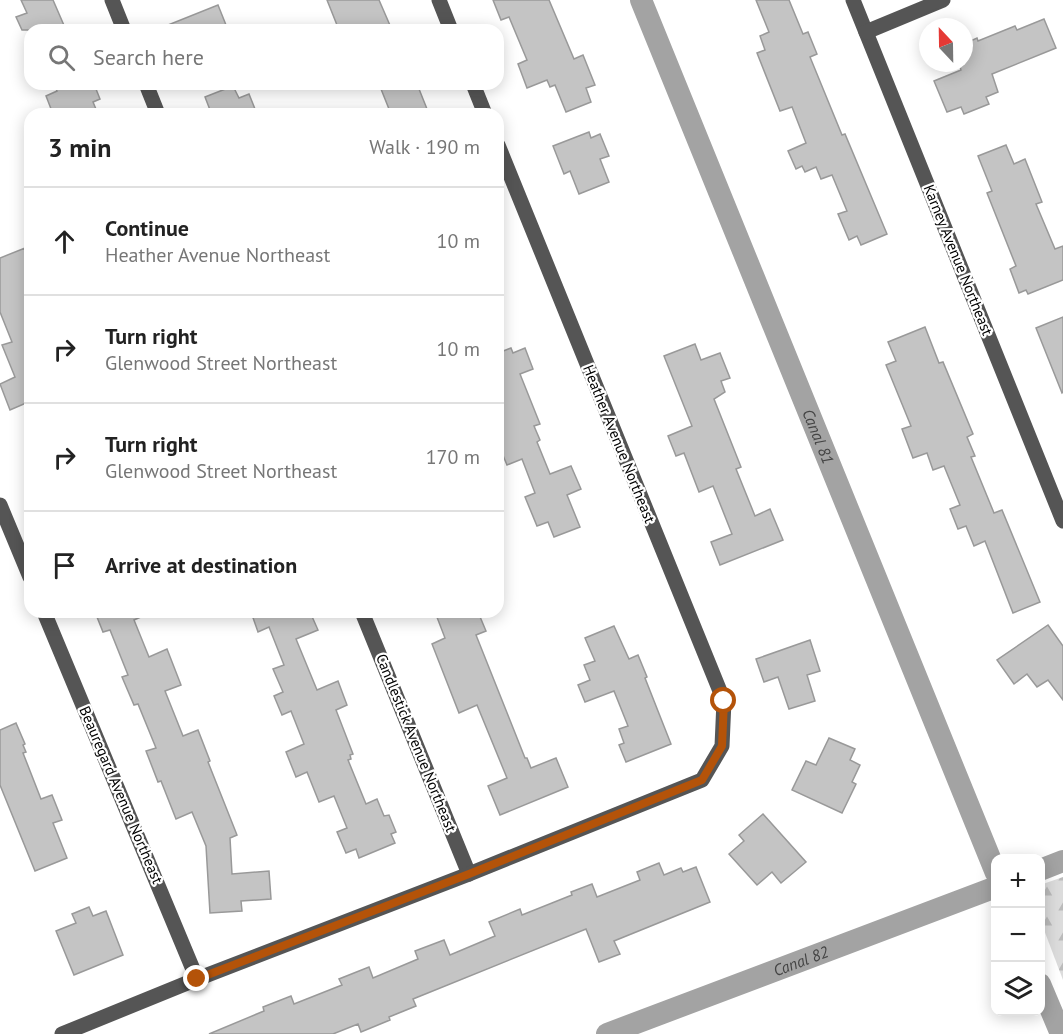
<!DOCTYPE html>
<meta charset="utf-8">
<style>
:root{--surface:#fff;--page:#f2f2f2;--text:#222;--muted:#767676;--line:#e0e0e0}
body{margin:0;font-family:"PT Sans",sans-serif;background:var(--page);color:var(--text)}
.controls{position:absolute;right:18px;bottom:18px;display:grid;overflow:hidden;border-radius:12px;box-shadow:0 3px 15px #0003}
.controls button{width:54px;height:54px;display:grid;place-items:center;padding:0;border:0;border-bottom:2px solid var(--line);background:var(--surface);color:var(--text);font:30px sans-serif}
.compass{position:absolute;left:919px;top:18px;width:54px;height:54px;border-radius:50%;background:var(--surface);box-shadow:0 3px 15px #0003;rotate:338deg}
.stop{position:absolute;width:18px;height:18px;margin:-14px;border:4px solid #b45309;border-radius:50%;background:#fff}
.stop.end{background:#b45309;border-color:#fff;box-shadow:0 2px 6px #0008}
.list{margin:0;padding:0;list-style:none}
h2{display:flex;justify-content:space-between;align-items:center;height:78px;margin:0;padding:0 24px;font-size:26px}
h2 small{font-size:20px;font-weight:400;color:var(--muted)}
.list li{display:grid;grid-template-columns:39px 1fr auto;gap:18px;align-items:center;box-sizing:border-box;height:108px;padding:0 24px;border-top:2px solid var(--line)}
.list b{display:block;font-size:22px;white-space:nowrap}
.list p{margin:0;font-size:20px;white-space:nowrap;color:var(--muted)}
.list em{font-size:20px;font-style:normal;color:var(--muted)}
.icon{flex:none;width:33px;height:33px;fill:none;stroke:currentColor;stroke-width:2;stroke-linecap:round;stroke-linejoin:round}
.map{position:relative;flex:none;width:1063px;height:1034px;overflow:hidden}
.search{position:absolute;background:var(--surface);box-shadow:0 3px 15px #0003;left:24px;top:24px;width:480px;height:66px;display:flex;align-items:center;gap:15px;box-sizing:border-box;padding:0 21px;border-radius:18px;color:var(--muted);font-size:22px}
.panel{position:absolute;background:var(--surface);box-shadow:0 3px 15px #0003;left:24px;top:108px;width:480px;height:510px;border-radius:18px}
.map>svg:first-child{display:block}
.forest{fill:url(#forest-firs)}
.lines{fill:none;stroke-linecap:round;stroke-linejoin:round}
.canal{stroke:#a3a3a3;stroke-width:22}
.building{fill:#c4c4c4;stroke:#999;stroke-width:1.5}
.minor{stroke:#555;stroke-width:15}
.route{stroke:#b45309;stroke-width:8}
.labels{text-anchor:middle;stroke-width:4.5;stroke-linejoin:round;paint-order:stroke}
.street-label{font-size:15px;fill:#000;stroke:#fff}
.water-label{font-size:16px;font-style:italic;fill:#444;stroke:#fff}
</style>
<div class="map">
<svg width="1063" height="1034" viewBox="0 0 1063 1034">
<defs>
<pattern id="forest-firs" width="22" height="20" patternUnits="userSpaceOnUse" patternTransform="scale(1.5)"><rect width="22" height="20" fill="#dcdcdc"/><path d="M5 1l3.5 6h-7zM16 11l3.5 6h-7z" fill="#bbb"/></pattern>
</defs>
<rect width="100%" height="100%" fill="#fff"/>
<path class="forest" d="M 1063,877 L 1063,980 L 1041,922 L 1040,885 Z"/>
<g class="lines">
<g class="canal">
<path id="s1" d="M 641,0 L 996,873"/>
<path d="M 1040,870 L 1063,861"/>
<path d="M 1040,984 L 1061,1034"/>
<path id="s2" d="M 607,1034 L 996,887"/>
</g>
</g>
<g class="building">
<path d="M 21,0 L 53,0 L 66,30 L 22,30 L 16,17 L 27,13 Z"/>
<path d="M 327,0 L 379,0 L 392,30 L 339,30 Z"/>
<path d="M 493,0 L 549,0 L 574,59 L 583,55 L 595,85 L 586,88 L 591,102 L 566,112 L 555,85 L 550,87 L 547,80 L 527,88 L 518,64 L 527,60 L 509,17 L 501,20 Z"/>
<path d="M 756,0 L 789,0 L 803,34 L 808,32 L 817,54 L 810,57 L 842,135 L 845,134 L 887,234 L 861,245 L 857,236 L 849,240 L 838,214 L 847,211 L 832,175 L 821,179 L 816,167 L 805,172 L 802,166 L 796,169 L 788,151 L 806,143 L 792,107 L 780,111 L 757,53 L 765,50 L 760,36 L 769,32 Z"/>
<path d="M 218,5 L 228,30 L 158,30 L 158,29 Z"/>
<path d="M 1044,19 L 1056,48 L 992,74 L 998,92 L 986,97 L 989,104 L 964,114 L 961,107 L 947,112 L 934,81 L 961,70 L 959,63 L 964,63 L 964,44 L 977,38 L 978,41 L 1015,26 L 1017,30 Z"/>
<path d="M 54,84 L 94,84 L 100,99 L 93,102 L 98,114 L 53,114 L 46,96 L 57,91 Z"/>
<path d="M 379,84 L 417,84 L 429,114 L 391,114 Z"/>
<path d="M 233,86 L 239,98 L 249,94 L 257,114 L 202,114 L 210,110 L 205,97 Z"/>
<path d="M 589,132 L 591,138 L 600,134 L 609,156 L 600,159 L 609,182 L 579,194 L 570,171 L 564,174 L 553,146 Z"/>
<path d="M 1006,145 L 1014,164 L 1025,159 L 1042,202 L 1036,204 L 1055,249 L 1063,246 L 1063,280 L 1028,294 L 1026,290 L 1019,293 L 1010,269 L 1016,266 L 987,193 L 992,191 L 978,156 Z"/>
<path d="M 25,248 L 30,262 L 29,412 L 26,403 L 10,410 L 0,384 L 15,377 L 2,345 L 12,342 L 0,312 L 0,258 Z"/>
<path d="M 1063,317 L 1063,392 L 1062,393 L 1036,328 Z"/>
<path d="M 925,327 L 939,363 L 943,362 L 973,434 L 967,437 L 975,456 L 971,457 L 994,513 L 1002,510 L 1040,602 L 1013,613 L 985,541 L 974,546 L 966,526 L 958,529 L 950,509 L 960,505 L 944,466 L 933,470 L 927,453 L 913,458 L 902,429 L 911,426 L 886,365 L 896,361 L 888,342 Z"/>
<path d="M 695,344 L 701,360 L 720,353 L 730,378 L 721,381 L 725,392 L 714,399 L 741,467 L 736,469 L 755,516 L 770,509 L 783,540 L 720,565 L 711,542 L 732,534 L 713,486 L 699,492 L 684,453 L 676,456 L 668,436 L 692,426 L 664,356 Z"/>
<path d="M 511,348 L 513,353 L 525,348 L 533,369 L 520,374 L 540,424 L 534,426 L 540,440 L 537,442 L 550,474 L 571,466 L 581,489 L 567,495 L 580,527 L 554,537 L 548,522 L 537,526 L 525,497 L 535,493 L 522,459 L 507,465 L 502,453 L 498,455 L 498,353 Z"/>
<path d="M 95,612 L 152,612 L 134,620 L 149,657 L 167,649 L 181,685 L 165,691 L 183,736 L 198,730 L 210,761 L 208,762 L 237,835 L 230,838 L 232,874 L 269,871 L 271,899 L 241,901 L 242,911 L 210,913 L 206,846 L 192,812 L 176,819 L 161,781 L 158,782 L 146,751 L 156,748 L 138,704 L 134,705 L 122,677 L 128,675 L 110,630 L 103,632 Z"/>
<path d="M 251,612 L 310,612 L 318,630 L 296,639 L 317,690 L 338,681 L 347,705 L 336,710 L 353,754 L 350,755 L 351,759 L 348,760 L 366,804 L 377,799 L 384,816 L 389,815 L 396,832 L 391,834 L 395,843 L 359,858 L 356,849 L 346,853 L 337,832 L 347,828 L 334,796 L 319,802 L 307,772 L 296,777 L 286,752 L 304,744 L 291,711 L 282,715 L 274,696 L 283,692 L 273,669 L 284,665 L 269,627 L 258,632 Z"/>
<path d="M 435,612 L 478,612 L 486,631 L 476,635 L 525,758 L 527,758 L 531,768 L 556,758 L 568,787 L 500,815 L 488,786 L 507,778 L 477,705 L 459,713 L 432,644 L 445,638 Z"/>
<path d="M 1048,625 L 1063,646 L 1063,700 L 1048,680 L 1037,687 L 1027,674 L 1014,684 L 997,660 Z"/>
<path d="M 614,626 L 629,659 L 638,655 L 647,677 L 645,678 L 671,744 L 626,762 L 619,745 L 624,743 L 619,729 L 628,726 L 614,691 L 585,702 L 578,685 L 590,680 L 584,665 L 595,661 L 585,638 Z"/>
<path d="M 810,640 L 820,671 L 807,675 L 815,701 L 789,709 L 778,677 L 764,682 L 756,659 Z"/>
<path d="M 16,723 L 25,744 L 23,745 L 26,752 L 23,753 L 41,799 L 52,795 L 62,820 L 53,823 L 67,858 L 35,871 L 0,785 L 0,730 Z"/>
<path d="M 829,738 L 855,749 L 850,760 L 860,765 L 852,782 L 856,784 L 842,813 L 792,790 L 806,761 L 816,765 Z"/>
<path d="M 763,814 L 806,862 L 781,883 L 772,872 L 757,885 L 729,854 L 744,841 L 739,835 Z"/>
<path d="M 659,863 L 664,875 L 681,868 L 683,872 L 696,867 L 710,902 L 614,941 L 620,954 L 599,962 L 586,929 L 413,999 L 416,1006 L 389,1017 L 390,1020 L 361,1032 L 358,1024 L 333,1034 L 209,1034 L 264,1011 L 263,1007 L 291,996 L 294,1004 L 342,985 L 339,979 L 369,967 L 373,978 L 418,959 L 415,951 L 444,940 L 450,955 L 495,936 L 489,922 L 520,909 L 522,915 L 572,895 L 571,892 L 592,884 L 597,897 L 640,880 L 637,872 Z"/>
<path d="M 89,907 L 93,916 L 106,911 L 123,955 L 74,975 L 56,931 L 76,923 L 72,914 Z"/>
</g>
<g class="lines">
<g class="minor">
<path d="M 112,0 L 124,30"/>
<path d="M 439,0 L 451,30"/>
<path d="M 853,0 L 1063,521"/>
<path d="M 866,32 L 943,0"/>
<path d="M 146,84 L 158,114"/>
<path d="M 473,84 L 485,114"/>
<path d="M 0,505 L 30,577"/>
<path d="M 44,612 L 197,979"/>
<path d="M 362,612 L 469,874"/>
<path d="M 62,1034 L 197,979 L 469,874 L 702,780 L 722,746 L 724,701 L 498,145"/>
</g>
</g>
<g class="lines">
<path class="route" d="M 197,979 L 469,874 L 702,780 L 722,746 L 724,701"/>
</g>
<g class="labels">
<g class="street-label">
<text transform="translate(958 260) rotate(68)" y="5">Karney Avenue Northeast</text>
<text transform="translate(619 444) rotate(68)" y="5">Heather Avenue Northeast</text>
<text transform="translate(416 743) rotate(68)" y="5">Candlestick Avenue Northeast</text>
<text transform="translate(121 795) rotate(67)" y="5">Beauregard Avenue Northeast</text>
</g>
<g class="water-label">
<text dy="6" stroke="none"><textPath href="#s1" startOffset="471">Canal 81</textPath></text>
<text dy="6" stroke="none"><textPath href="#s2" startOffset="207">Canal 82</textPath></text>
</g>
</g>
</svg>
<div class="controls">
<button>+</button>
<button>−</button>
<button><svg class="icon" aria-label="layers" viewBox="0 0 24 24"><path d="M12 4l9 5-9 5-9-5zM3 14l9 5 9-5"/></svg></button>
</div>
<svg class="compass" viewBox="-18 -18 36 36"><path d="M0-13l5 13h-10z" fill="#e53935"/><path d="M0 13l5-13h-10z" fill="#767676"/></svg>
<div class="stop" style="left:724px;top:701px"></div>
<div class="stop end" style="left:197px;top:979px"></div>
<div class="search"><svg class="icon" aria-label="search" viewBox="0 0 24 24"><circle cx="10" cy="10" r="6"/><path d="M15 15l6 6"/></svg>Search here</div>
<section class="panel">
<h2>3 min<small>Walk · 190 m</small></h2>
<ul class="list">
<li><svg class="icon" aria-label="ahead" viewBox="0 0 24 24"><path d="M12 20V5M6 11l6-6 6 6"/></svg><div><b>Continue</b><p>Heather Avenue Northeast</p></div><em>10 m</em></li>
<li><svg class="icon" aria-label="right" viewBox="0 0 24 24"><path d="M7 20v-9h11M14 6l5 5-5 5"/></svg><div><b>Turn right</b><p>Glenwood Street Northeast</p></div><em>10 m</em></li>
<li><svg class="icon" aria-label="right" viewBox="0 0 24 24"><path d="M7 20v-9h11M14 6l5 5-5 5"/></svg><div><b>Turn right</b><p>Glenwood Street Northeast</p></div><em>170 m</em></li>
<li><svg class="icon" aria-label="arrive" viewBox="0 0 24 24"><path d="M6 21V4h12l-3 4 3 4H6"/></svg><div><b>Arrive at destination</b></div></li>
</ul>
</section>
</div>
